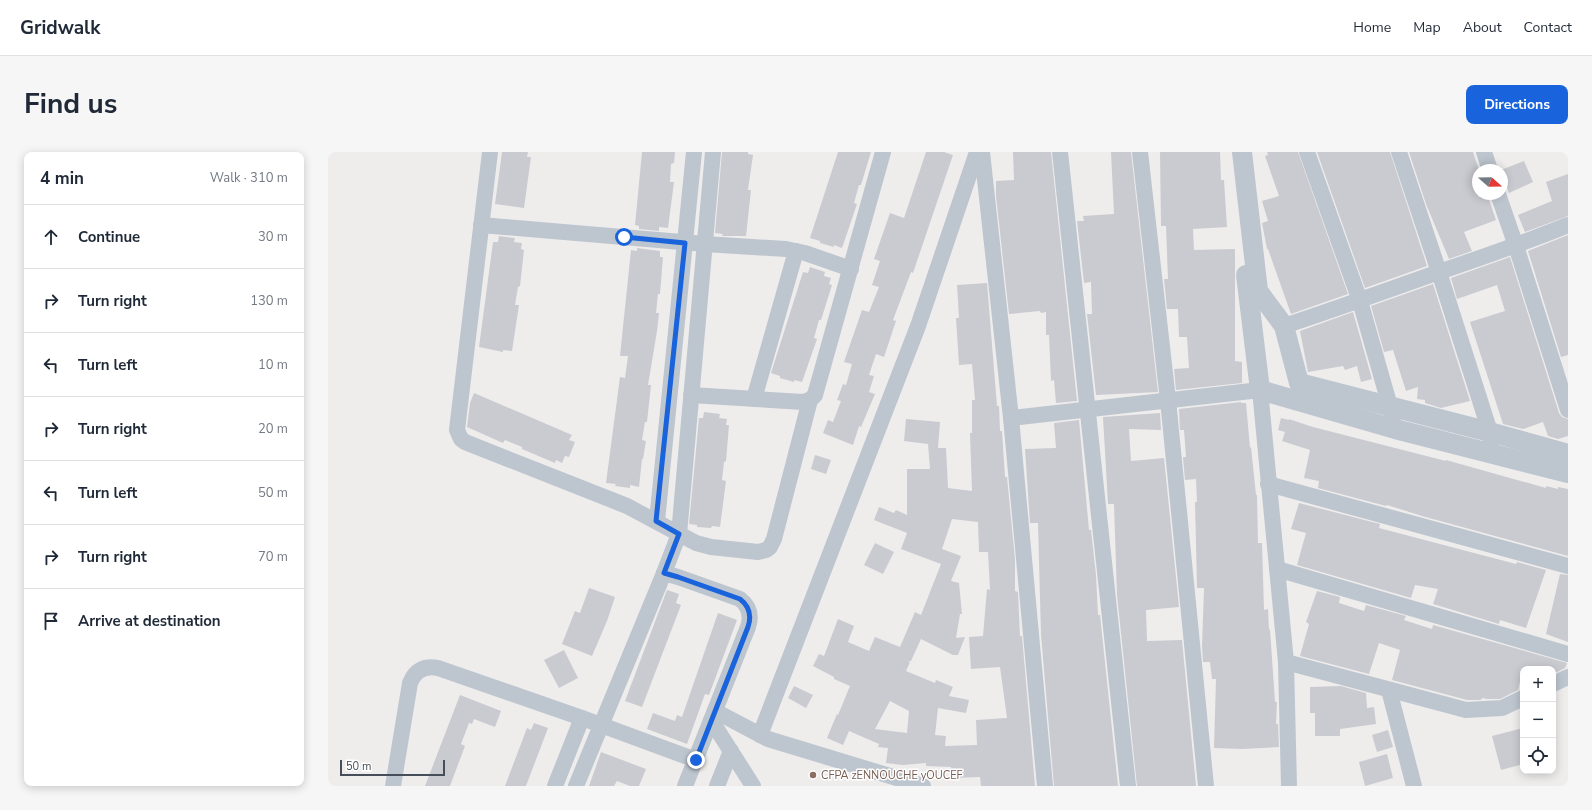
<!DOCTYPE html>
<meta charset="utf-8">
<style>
:root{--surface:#fff;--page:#f6f6f7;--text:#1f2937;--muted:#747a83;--line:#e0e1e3;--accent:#1963dc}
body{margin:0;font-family:"Nunito Sans",sans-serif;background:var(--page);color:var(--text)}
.controls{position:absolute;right:12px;bottom:12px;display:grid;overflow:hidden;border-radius:8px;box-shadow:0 2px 10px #0003}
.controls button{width:36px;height:36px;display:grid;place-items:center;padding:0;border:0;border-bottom:1px solid var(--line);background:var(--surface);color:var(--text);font:20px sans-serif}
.compass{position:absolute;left:1144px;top:12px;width:36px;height:36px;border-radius:50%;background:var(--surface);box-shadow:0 2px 10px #0003;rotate:110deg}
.scale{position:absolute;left:12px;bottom:10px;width:105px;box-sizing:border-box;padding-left:4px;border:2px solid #454e59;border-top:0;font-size:11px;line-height:14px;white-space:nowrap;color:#454e59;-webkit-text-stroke:3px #fff;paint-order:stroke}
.stop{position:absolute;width:12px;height:12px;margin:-9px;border:3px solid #1963dc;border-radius:50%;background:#fff}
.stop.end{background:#1963dc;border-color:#fff;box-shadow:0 1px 4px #0008}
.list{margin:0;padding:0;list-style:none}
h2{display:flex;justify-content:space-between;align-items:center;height:52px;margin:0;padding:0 16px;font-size:17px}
h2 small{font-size:13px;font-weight:400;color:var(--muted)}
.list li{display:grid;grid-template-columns:26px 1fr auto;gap:12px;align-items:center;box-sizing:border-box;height:64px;padding:0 16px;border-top:1px solid var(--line)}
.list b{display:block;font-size:15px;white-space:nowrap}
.list em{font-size:13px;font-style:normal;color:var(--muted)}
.icon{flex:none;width:22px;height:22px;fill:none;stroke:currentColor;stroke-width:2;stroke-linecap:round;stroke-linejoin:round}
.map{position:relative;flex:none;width:1240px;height:634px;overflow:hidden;border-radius:8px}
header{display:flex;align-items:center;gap:24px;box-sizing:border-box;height:56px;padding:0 20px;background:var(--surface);border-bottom:1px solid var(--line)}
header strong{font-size:19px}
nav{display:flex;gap:22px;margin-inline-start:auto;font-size:14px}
.intro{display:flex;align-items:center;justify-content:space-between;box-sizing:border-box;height:96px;padding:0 24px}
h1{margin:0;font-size:28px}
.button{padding:10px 18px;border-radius:8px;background:var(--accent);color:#fff;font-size:14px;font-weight:700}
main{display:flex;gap:24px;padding:0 24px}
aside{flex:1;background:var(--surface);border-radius:8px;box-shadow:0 2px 10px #0003}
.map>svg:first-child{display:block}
.building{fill:#c9cbd1;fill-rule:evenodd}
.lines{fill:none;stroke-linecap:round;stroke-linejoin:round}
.minor{stroke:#bdc6cf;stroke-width:16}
.tertiary{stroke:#bdc6cf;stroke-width:20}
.route{stroke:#1963dc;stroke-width:5}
.education-dot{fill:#8d6e63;stroke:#fff;stroke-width:1.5}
.labels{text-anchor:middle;stroke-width:3;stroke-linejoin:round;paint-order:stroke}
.education-label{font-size:11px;fill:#785e54;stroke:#fff;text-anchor:start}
</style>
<header>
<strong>Gridwalk</strong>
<nav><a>Home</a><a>Map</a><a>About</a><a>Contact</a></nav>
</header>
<div class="intro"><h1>Find us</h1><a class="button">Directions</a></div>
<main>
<aside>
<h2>4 min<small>Walk · 310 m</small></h2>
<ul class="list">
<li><svg class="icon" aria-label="ahead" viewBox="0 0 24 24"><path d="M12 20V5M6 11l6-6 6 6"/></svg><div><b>Continue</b></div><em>30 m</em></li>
<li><svg class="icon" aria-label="right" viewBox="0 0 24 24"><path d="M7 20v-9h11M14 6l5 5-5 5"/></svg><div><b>Turn right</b></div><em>130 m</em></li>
<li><svg class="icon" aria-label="left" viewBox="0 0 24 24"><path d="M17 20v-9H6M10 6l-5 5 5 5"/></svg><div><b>Turn left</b></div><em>10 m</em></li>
<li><svg class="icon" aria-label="right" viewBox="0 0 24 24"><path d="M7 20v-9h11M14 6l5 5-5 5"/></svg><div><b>Turn right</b></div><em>20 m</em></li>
<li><svg class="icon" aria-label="left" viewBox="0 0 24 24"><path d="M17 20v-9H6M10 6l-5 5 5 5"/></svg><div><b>Turn left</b></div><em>50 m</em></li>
<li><svg class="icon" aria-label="right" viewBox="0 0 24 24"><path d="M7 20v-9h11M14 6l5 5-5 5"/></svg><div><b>Turn right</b></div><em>70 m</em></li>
<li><svg class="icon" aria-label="arrive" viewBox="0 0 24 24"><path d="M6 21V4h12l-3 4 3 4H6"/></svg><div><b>Arrive at destination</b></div></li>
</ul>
</aside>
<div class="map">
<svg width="1240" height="634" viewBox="0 0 1240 634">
<rect width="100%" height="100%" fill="#efecec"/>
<g class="building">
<path d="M 174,0 L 200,0 L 199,5 L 203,5 L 196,56 L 167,52 Z"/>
<path d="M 314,0 L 347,0 L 346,11 L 343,12 L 342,30 L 346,30 L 340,76 L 331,75 L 331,79 L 311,77 L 311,74 L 307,73 Z"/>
<path d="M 394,0 L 420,0 L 420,2 L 425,3 L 420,38 L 423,38 L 418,84 L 394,84 L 395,82 L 387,81 Z"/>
<path d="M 510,0 L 543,0 L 533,33 L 531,33 L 526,51 L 529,52 L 514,96 L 506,93 L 506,95 L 492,91 L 492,89 L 482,86 Z"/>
<path d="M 598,0 L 616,0 L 625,3 L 585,121 L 583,120 L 565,168 L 568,169 L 556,205 L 548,202 L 541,223 L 546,224 L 541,240 L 547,242 L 533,275 L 531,274 L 525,293 L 495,281 L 500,268 L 505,270 L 513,249 L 509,248 L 515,232 L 518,233 L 524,212 L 516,210 L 534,158 L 541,160 L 551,135 L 544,133 L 552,109 L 546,107 L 562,61 L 576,66 Z"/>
<path d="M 685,0 L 723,0 L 749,249 L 728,251 L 726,228 L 723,229 L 721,183 L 718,183 L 718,160 L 713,161 L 712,159 L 681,162 L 668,44 L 668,29 L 686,28 Z"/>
<path d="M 783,0 L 803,0 L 830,240 L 768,243 L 759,162 L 764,162 L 763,130 L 756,131 L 749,69 L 756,69 L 755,64 L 786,62 Z"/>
<path d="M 832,0 L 892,0 L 893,28 L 896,28 L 899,75 L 865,77 L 866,98 L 907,97 L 907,209 L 914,210 L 914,231 L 848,238 L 846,217 L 861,216 L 859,185 L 851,185 L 850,157 L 839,157 L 836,127 L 840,127 L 838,74 L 833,74 Z"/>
<path d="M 939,0 L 970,0 L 1020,142 L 963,162 L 940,97 L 939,97 L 934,71 L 940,69 L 934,49 L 951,44 L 937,4 L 940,3 Z"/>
<path d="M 989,0 L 1062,0 L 1099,114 L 1037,136 Z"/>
<path d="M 1081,0 L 1145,0 L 1150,15 L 1150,45 L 1159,42 L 1168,68 L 1136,80 L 1144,99 L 1121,107 L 1098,52 Z"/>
<path d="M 1196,9 L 1205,30 L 1181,41 L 1173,18 Z"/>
<path d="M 1240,22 L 1240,64 L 1197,80 L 1190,63 L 1224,49 L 1218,30 Z"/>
<path d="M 1240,83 L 1240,203 L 1233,205 L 1200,99 Z"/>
<path d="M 171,84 L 187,86 L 186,90 L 194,91 L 193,97 L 196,98 L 192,134 L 190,135 L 187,153 L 191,153 L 184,199 L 175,198 L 175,200 L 151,195 L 165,90 L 170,90 Z"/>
<path d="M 309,96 L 332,99 L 332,105 L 335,105 L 332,142 L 330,142 L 328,161 L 331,161 L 329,179 L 320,233 L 323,233 L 319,270 L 317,270 L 314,288 L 318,289 L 315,307 L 314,307 L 311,335 L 302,333 L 302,336 L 287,334 L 288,332 L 278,331 L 292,225 L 297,226 L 300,204 L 292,204 L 303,98 L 309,99 Z"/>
<path d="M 1182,105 L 1231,261 L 1234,265 L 1240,267 L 1240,284 L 1230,287 L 1220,284 L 1215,270 L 1195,277 L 1175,272 L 1142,170 L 1177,159 L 1169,133 L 1129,147 L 1123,126 Z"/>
<path d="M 482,115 L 497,120 L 496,124 L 503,126 L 501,132 L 504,133 L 493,168 L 491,168 L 486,186 L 489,187 L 474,230 L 466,228 L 466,230 L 452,226 L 452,224 L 443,221 L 475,120 L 480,121 Z"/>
<path d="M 659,131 L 669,254 L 671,254 L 672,279 L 674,279 L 677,325 L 679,325 L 687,408 L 687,439 L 690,440 L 692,484 L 694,484 L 707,634 L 653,634 L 652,625 L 623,626 L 623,615 L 598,614 L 598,611 L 575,613 L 558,611 L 560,596 L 550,595 L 551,592 L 521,579 L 515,593 L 499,586 L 509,562 L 510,563 L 522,534 L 506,527 L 506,525 L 485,514 L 491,502 L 496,504 L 510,467 L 526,474 L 520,490 L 541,499 L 547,485 L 572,495 L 587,460 L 593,463 L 613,412 L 573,397 L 579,381 L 546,368 L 551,355 L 566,361 L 568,358 L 579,363 L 579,317 L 602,317 L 600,292 L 576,289 L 578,267 L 612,270 L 610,296 L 618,296 L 620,336 L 644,339 L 642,281 L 644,281 L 644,248 L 647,248 L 644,212 L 631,213 L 628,166 L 631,166 L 629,133 ZM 624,367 L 650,370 L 651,400 L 660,400 L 662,438 L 659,437 L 655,484 L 641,485 L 643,517 L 672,515 L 679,566 L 648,568 L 649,593 L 617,594 L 618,584 L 607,583 L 610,556 L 638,561 L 641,548 L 621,544 L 625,535 L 608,528 L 607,531 L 578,519 L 582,510 L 580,509 L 583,509 L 593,487 L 625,503 L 630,503 L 637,485 L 628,486 L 632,462 L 634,462 L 631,431 L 623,429 L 633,404 L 614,397 ZM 562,549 L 581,559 L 579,581 L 547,577 Z"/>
<path d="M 1105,132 L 1142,249 L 1113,256 L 1097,251 L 1097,248 L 1089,247 L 1090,235 L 1078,239 L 1065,198 L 1056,200 L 1043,154 Z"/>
<path d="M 1025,160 L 1044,227 L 1033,230 L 1029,214 L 1017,218 L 1015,214 L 980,220 L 972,179 Z"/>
<path d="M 146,241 L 244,283 L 241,288 L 247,290 L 241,305 L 237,304 L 234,311 L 228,308 L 227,311 L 194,297 L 194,295 L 177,288 L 175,291 L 139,275 L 142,251 Z"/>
<path d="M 913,250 L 913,251 L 918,251 L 922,296 L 923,295 L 928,343 L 929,343 L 930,391 L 934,391 L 936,458 L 940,457 L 941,478 L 942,477 L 947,550 L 949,550 L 948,572 L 950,572 L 951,595 L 914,597 L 886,596 L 888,527 L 884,527 L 882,510 L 875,510 L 874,494 L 876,436 L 869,436 L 867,350 L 869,350 L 868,327 L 857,328 L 855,305 L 858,305 L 856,278 L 852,278 L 851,257 Z"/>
<path d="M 376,260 L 392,262 L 391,266 L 399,267 L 398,273 L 401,273 L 398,309 L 396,310 L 394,328 L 398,329 L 392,375 L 384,374 L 383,376 L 369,375 L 369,373 L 361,372 L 371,266 L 375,266 Z"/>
<path d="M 832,261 L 833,278 L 801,277 L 803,309 L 836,306 L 851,455 L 818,458 L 819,489 L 854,488 L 868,634 L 809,634 L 789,443 L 786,352 L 780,352 L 775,265 Z"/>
<path d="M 953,266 L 961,268 L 961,267 L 985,275 L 1118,309 L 1118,308 L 1218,336 L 1218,334 L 1230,337 L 1230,335 L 1240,337 L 1240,404 L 1094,364 L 1059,353 L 1058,354 L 990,336 L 991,329 L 976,326 L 982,298 L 954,289 L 957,280 L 950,278 Z"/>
<path d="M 751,268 L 761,378 L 763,378 L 768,423 L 770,463 L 772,463 L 790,634 L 726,634 L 713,483 L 710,371 L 702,371 L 697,297 L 728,296 L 726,271 Z"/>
<path d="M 487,303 L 503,308 L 498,322 L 483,317 Z"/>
<path d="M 971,351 L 1052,372 L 1051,376 L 1188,412 L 1189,410 L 1218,418 L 1198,476 L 1172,468 L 1171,472 L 1105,452 L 1110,437 L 1087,433 L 1083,446 L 969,413 L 978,381 L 963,377 Z"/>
<path d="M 547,391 L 566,400 L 555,422 L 536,413 Z"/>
<path d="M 1232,422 L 1240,423 L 1240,490 L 1218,482 Z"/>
<path d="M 261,436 L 287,445 L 279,469 L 264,504 L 234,492 L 247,459 L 252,461 Z"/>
<path d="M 339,438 L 351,442 L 348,451 L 353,453 L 314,555 L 297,549 Z"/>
<path d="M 989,439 L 1012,445 L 1011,451 L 1036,459 L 1038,453 L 1078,464 L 1076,468 L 1104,477 L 1105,473 L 1239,511 L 1237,516 L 1225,522 L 1225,517 L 1195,517 L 1190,538 L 1172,547 L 1159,547 L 1154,546 L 1153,548 L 1139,548 L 1064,528 L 1072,498 L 1051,491 L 1041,522 L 972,504 L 981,472 L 978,470 Z"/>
<path d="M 390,461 L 409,468 L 381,543 L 377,542 L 359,592 L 319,577 L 325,561 L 347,569 L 349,563 L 354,565 Z"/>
<path d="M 236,498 L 250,526 L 231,536 L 216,508 Z"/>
<path d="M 466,534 L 485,543 L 478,556 L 460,546 Z"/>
<path d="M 1013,534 L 1038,541 L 1039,556 L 1046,555 L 1048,572 L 1012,577 L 1012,584 L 987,584 L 987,561 L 982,561 L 982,535 Z"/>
<path d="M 132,543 L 173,559 L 167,575 L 146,567 L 144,572 L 141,571 L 133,592 L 137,594 L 122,634 L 97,634 Z"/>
<path d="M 206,571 L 220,576 L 198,634 L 177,634 L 199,576 L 203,578 Z"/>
<path d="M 1195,576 L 1195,612 L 1173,618 L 1164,584 Z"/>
<path d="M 1060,578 L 1065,595 L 1049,600 L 1044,583 Z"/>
<path d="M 273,600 L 318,617 L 311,634 L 302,634 L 289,629 L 286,634 L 261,634 Z"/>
<path d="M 1059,602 L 1065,626 L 1037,634 L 1031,610 Z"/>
</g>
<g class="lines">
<g class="minor">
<path d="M 162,0 L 129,278 L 133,287 L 137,290 L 299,354 L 368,391 L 383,395 L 430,400 L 438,398 L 442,395 L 446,387 L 482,248"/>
<path d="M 654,0 L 683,266 L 717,634"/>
<path d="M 732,0 L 800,634"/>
<path d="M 812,0 L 840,248 L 878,634"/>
<path d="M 979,0 L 1032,149 L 1065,265"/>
<path d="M 1071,0 L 1111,120 L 1162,280 L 1163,290"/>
<path d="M 1156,0 L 1162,18"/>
<path d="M 1170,42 L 1188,94 L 1240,258"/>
<path d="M 153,73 L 377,92 L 458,97 L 477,101 L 523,117"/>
<path d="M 956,174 C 1008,157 1060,138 1111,120 C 1155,105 1198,90 1240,73"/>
<path d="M 363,243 L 475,250 L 482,248 L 487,243 L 555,0"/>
<path d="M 426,247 L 468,99"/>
<path d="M 683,266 L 932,238 L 958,510 L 961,634"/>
<path d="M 940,332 L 1240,414"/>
<path d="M 329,369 L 366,0"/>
<path d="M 949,417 L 1240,502"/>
<path d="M 336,421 L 351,382 L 385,0"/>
<path d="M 958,510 L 1138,558 L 1174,556 L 1195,546"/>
<path d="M 1225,532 L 1240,525"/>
<path d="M 1061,538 L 1086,634"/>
<path d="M 387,559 L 440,587 L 595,634"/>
<path d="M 383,568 L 425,634"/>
<path d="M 432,583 L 590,174 L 649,0"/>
<path d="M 65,634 L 82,531 C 87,518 97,513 110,516 L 254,566 L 368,608"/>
<path d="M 227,634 L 254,566"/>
<path d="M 248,634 L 336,421 L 350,425 L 412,447 C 421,454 424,463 420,475 L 357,634"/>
<path d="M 389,634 L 403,599"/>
</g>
<g class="tertiary">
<path d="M 914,0 L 930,139 L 956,174 L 971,231 L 1162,280 L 1240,302"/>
<path d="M 918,123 L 932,238"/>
<path d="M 932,238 L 1067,277 L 1240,321"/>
</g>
</g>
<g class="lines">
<path class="route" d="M 296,85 L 357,91 L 328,369 L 351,382 L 336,421 L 350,425 L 412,447 C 421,454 424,463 420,475 L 368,608"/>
</g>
<circle class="education-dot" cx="485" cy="623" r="4"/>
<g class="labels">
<g class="education-label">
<text x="493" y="627">CFPA zENNOUCHE yOUCEF</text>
</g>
</g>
</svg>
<div class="controls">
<button>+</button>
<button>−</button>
<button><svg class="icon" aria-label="locate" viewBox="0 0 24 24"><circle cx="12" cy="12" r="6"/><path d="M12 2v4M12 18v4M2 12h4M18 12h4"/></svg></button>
</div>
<svg class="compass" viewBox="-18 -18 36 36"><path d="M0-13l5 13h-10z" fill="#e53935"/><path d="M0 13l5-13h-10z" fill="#747a83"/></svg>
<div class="scale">50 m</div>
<div class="stop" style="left:296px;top:85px"></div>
<div class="stop end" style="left:368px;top:608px"></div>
</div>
</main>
